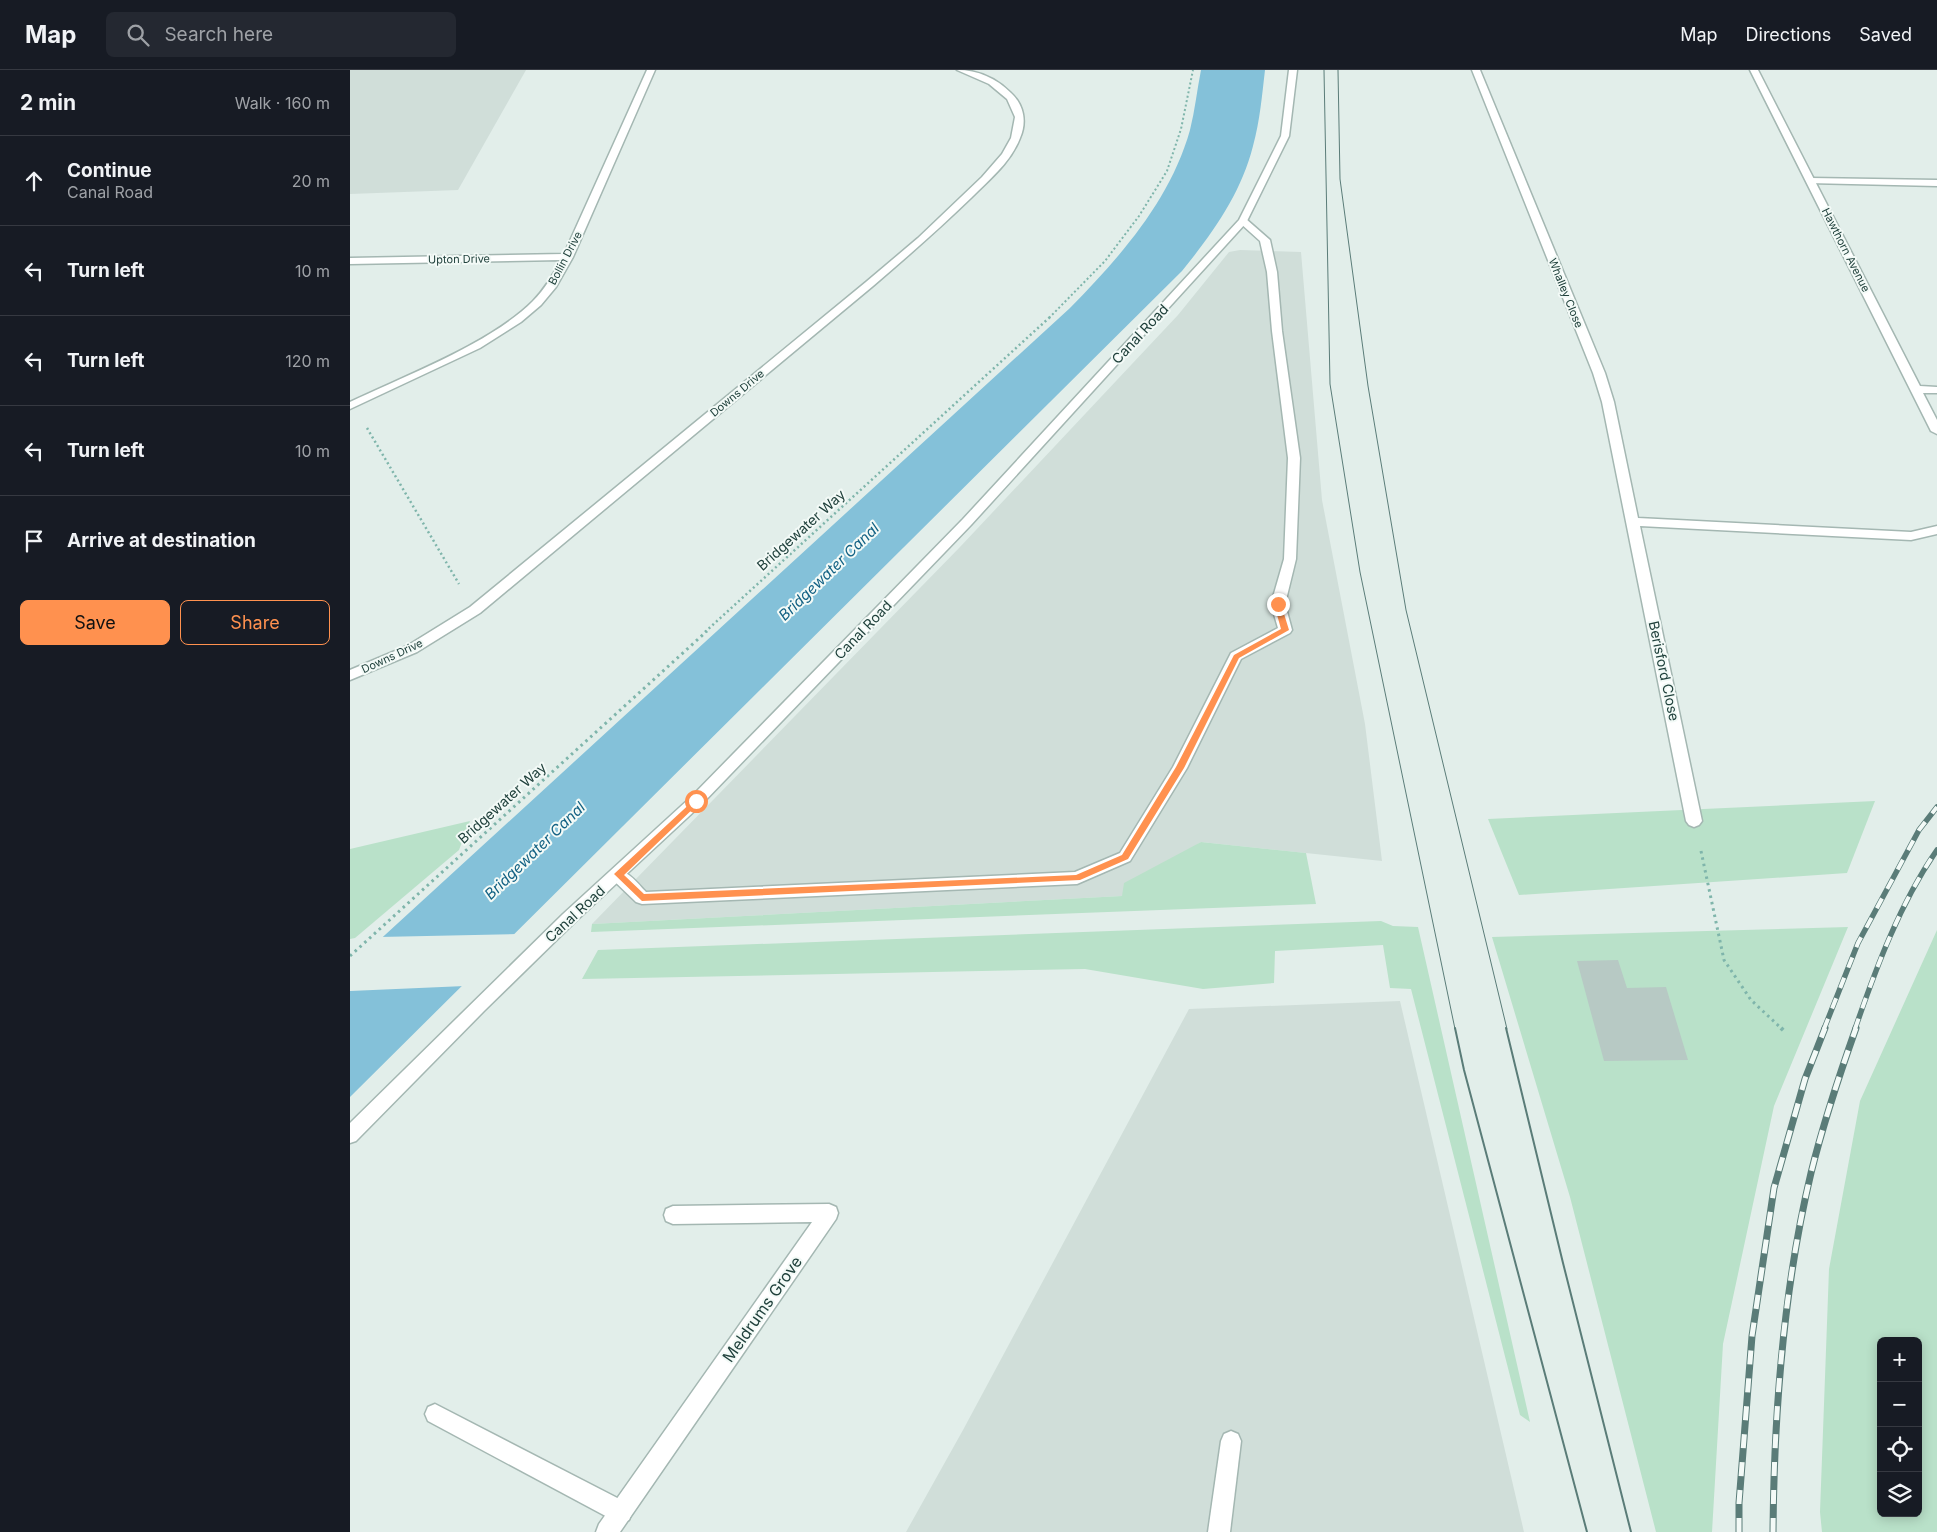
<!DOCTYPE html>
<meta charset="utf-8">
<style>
:root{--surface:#171b24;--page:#242831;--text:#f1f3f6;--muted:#9ea1a6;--line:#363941;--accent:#ff914f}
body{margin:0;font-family:Inter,sans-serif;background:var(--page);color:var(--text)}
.controls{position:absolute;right:15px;bottom:15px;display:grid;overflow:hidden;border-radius:8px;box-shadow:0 2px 12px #0003}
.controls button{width:45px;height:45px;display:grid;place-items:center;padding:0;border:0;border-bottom:1px solid var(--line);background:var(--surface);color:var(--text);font:25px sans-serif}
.stop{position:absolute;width:15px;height:15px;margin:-11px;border:4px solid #ff914f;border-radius:50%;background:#fff}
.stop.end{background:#ff914f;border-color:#fff;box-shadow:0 1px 5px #0008}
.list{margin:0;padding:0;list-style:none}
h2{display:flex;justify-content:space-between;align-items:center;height:65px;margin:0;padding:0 20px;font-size:21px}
h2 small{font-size:16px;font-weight:400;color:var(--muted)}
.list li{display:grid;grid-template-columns:32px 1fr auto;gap:15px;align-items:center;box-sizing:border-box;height:90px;padding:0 20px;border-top:1px solid var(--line)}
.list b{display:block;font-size:19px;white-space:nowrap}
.list p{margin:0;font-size:16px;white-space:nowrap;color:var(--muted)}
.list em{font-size:16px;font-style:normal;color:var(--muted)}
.actions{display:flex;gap:10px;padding:15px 20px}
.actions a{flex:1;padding:11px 0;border:1px solid var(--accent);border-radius:8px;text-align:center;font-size:18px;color:var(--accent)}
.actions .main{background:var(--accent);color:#111}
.icon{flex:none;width:28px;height:28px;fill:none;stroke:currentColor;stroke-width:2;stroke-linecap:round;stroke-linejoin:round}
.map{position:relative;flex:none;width:1587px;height:1462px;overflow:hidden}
header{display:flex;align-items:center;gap:30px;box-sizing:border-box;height:70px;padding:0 25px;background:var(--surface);border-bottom:1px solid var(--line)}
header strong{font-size:24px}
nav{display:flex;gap:28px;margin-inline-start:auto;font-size:18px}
.search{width:350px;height:45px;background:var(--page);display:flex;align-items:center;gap:12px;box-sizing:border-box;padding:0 18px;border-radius:8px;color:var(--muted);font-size:19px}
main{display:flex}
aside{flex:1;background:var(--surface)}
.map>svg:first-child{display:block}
.built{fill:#d0ded9}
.green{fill:#b9e1c9;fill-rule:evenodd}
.water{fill:#84c1d9}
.pier{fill:#e2eeea}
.building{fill:#b7c9c4}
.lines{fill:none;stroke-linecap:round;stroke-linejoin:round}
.service-casing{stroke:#a4b7b2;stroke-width:3}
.minor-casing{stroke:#a4b7b2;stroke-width:3}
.path-far3{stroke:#7fb5ab;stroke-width:2;stroke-dasharray:2 2.5;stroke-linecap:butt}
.path-far2{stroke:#7fb5ab;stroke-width:2.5;stroke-dasharray:2 3;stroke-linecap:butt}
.path-far1{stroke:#7fb5ab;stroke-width:3;stroke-dasharray:2.5 4;stroke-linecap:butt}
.path{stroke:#7fb5ab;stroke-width:4;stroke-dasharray:3 5;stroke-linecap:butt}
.service{fill:#fff;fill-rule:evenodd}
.minor{fill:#fff;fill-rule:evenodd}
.tram-far1{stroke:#5a7c78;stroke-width:1}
.tram{stroke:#5a7c78;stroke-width:2}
.rail-far1-casing{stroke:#5a7c78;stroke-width:5.5}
.rail-casing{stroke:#5a7c78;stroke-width:7}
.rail-far1{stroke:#f3faf7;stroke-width:4;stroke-dasharray:11;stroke-linecap:butt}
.rail{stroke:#f3faf7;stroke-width:5;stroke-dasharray:14;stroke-linecap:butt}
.route{fill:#ff914f}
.labels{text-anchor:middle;stroke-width:4;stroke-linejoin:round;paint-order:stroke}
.far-street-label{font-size:11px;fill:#20413c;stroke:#f3faf7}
.street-label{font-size:14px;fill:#20413c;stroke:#f3faf7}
.water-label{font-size:15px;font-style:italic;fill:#136284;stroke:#f3faf7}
.near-street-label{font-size:16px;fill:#20413c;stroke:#f3faf7}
</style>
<header>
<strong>Map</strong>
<div class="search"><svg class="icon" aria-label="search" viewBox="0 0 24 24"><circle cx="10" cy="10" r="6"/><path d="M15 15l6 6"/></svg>Search here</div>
<nav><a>Map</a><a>Directions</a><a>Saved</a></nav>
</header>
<main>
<aside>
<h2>2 min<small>Walk · 160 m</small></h2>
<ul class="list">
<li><svg class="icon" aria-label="ahead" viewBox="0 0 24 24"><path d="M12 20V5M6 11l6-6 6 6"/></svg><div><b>Continue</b><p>Canal Road</p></div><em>20 m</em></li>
<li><svg class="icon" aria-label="left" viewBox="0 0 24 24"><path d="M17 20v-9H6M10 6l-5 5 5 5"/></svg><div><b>Turn left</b></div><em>10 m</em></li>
<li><svg class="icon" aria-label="left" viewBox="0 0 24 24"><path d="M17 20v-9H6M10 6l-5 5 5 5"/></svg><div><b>Turn left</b></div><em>120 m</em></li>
<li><svg class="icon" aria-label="left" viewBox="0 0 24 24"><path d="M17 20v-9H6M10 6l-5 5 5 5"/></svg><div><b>Turn left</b></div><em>10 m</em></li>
<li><svg class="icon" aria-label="arrive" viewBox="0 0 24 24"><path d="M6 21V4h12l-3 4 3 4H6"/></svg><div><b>Arrive at destination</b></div></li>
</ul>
<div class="actions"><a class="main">Save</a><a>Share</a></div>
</aside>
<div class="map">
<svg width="1587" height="1462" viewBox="0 0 1587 1462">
<rect width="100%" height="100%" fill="#e2eeea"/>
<g class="built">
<path d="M 0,0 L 176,0 L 108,120 L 0,124 Z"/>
<path d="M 890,180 L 951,182 L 972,430 L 1015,654 L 1032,791 L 851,772 L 772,826 L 242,854 L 610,477 L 828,245 L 879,182 Z"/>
<path d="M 1050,931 L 1174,1462 L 556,1462 L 613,1360 L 839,939 Z"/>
</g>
<g class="green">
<path d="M 1525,731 L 1497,803 L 1169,825 L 1138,749 Z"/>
<path d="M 120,751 L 109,780 L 5,868 L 0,869 L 0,779 Z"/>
<path d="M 851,772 L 956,783 L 966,834 L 241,862 L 242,854 L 772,826 L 774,813 Z"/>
<path d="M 1031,851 L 1043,856 L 1068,857 L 1180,1352 L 1170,1345 L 1061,919 L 1040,918 L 1033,875 L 925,881 L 924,913 L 853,919 L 735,899 L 232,909 L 248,880 Z"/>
<path d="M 1498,857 L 1424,1036 L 1373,1274 L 1362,1462 L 1306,1462 L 1220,1127 L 1142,867 Z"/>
<path d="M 1587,860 L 1587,1462 L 1472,1462 L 1470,1442 L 1479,1199 L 1510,1031 ZM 1531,1271 L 1568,1271 L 1568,1443 L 1531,1443 Z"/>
</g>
<path class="water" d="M 851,0 L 915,0 C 912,25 910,51 903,76 C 891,124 862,164 832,201 L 0,1027 L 0,897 L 720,238 C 770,187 820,131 840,60 C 845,40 847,20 851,0 Z"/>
<path class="pier" d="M 168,864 L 115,916 L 0,921 L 0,893 L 29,867 Z"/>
<path class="building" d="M 1268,890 L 1277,918 L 1316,917 L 1338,990 L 1254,991 L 1227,891 Z"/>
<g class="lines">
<g class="service-casing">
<g id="service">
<path d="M 1461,108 L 1587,110 L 1587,116 L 1458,113 L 1458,109 Z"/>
<path d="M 893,148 L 896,149 L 920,170 L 927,202 L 932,261 L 950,388 L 946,489 L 935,534 L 942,560 L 940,563 L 891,589 L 837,698 L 780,791 L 727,814 L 292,834 L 286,832 L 262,809 L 260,805 L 262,801 C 276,797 287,813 296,822 L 725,802 L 770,783 L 823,697 L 881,583 L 928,558 L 921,534 L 934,489 L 938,388 L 922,261 L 917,202 L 910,171 L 890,153 L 890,149 Z"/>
<path d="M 85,1334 L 279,1434 L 282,1442 L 279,1450 L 271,1453 L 263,1450 L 78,1351 L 75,1344 L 78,1337 Z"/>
<path d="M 881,1361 L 888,1364 L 891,1371 L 880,1462 L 858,1462 L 871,1371 L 874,1364 Z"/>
</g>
</g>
<g class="minor-casing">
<g id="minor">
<path d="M 297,0 L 305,0 L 223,187 L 206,217 L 191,235 L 171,252 L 130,278 L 0,339 L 0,332 C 56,305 140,274 183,231 C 195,219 203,205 211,190 L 0,194 L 0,188 L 214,184 Z"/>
<path d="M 607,0 C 628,0 646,8 661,23 C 674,35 677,52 670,68 C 661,92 640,109 622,127 C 590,158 557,187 523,216 L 130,543 L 67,582 L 0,610 L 0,600 L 57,576 L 120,537 L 516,212 L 568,168 L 632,107 L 652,84 L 661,68 L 665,47 L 657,29 L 639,14 Z"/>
<path d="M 939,0 L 947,0 L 939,66 L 896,153 L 621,455 L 351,735 L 225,852 L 134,941 L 6,1071 L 0,1073 L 0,1053 L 213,844 L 341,727 L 613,449 L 889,150 L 931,66 Z"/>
<path d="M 1122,0 L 1130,0 L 1255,303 L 1264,332 L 1288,448 L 1561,462 L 1587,456 L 1587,464 L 1561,470 L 1290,456 L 1352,751 L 1349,755 L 1344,757 L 1339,755 L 1336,751 L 1252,332 L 1243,303 Z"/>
<path d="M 1400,0 L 1408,0 L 1570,316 L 1587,317 L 1587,323 L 1573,323 L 1587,350 L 1587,364 L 1581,361 Z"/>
<path d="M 479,1134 L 486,1137 L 488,1143 L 486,1149 L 270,1462 L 246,1462 L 249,1454 L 462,1152 L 323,1154 L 316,1151 L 314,1145 L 316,1139 L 323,1136 Z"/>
</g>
</g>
<path class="path-far3" d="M 699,248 L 755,191 L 789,146 L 817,101 L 831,59 L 843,0"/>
<g class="path-far2">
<path d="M 17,358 L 109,514"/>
<path d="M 355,562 L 700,247"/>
</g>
<g class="path-far1">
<path d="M 1351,781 L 1374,890 L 1401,930 L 1432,959"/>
<path d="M 0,886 L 357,561"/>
</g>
<path class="path" d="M 1431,958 L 1434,961"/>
<use href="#service" class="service"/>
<use href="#minor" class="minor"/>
<g class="tram-far1">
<path d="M 974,0 L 980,314 L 1010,502 L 1105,959"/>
<path d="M 988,0 L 990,109 L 1018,316 L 1056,540 L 1157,959"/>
</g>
<g class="tram">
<path d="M 1105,958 L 1114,1000 L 1237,1462"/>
<path d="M 1156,958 L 1213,1193 L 1281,1462"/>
</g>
<g class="rail-far1-casing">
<g id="rail-far1">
<path d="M 1474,959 L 1508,873 L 1569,760 L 1587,737"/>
<path d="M 1505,959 C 1526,898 1550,833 1587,780"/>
</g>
</g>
<g class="rail-casing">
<g id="rail">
<path d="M 1389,1462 L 1389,1433 L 1402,1266 L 1424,1118 L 1455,1009 L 1475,958"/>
<path d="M 1423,1462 C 1424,1342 1433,1220 1461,1103 C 1473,1054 1489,1006 1506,958"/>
</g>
</g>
<use href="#rail-far1" class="rail-far1"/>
<use href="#rail" class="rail"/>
</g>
<path class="route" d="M 928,532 L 931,534 L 939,560 L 889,588 L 834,698 L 778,789 L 730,810 L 292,831 L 264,804 L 346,728 L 350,731 L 349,733 L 274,805 L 294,824 L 726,805 L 772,785 L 826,697 L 884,585 L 931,559 L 924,534 Z"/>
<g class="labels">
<g class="far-street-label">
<text transform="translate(1496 180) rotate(63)" y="4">Hawthorn Avenue</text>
<text transform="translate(215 188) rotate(-62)" y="4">Bollin Drive</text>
<text transform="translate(109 189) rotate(-1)" y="4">Upton Drive</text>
<text transform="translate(1216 223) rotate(68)" y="4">Whalley Close</text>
<text transform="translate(387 323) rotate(-40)" y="4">Downs Drive</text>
<text transform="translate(42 586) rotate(-25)" y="4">Downs Drive</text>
</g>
<g class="street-label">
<text transform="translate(790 264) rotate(-47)" y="5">Canal Road</text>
<text transform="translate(451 460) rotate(-42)" y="5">Bridgewater Way</text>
<text transform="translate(513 560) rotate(-46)" y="5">Canal Road</text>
<text transform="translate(1314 601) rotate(78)" y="5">Berisford Close</text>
<text transform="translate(152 733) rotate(-42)" y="5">Bridgewater Way</text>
<text transform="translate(225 844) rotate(-43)" y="5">Canal Road</text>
</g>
<g class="water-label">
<text transform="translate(479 502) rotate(-44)" y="5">Bridgewater Canal</text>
<text transform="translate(185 781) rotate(-44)" y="5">Bridgewater Canal</text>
</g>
<g class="near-street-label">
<text transform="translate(412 1239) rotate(-55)" y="6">Meldrums Grove</text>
</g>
</g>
</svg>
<div class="controls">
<button>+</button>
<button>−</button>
<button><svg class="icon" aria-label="locate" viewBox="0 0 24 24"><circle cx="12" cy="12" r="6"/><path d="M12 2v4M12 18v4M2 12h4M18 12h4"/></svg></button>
<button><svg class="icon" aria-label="layers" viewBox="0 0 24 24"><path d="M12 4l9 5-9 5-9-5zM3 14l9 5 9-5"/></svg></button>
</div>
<div class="stop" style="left:346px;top:731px"></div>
<div class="stop end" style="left:928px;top:534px"></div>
</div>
</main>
